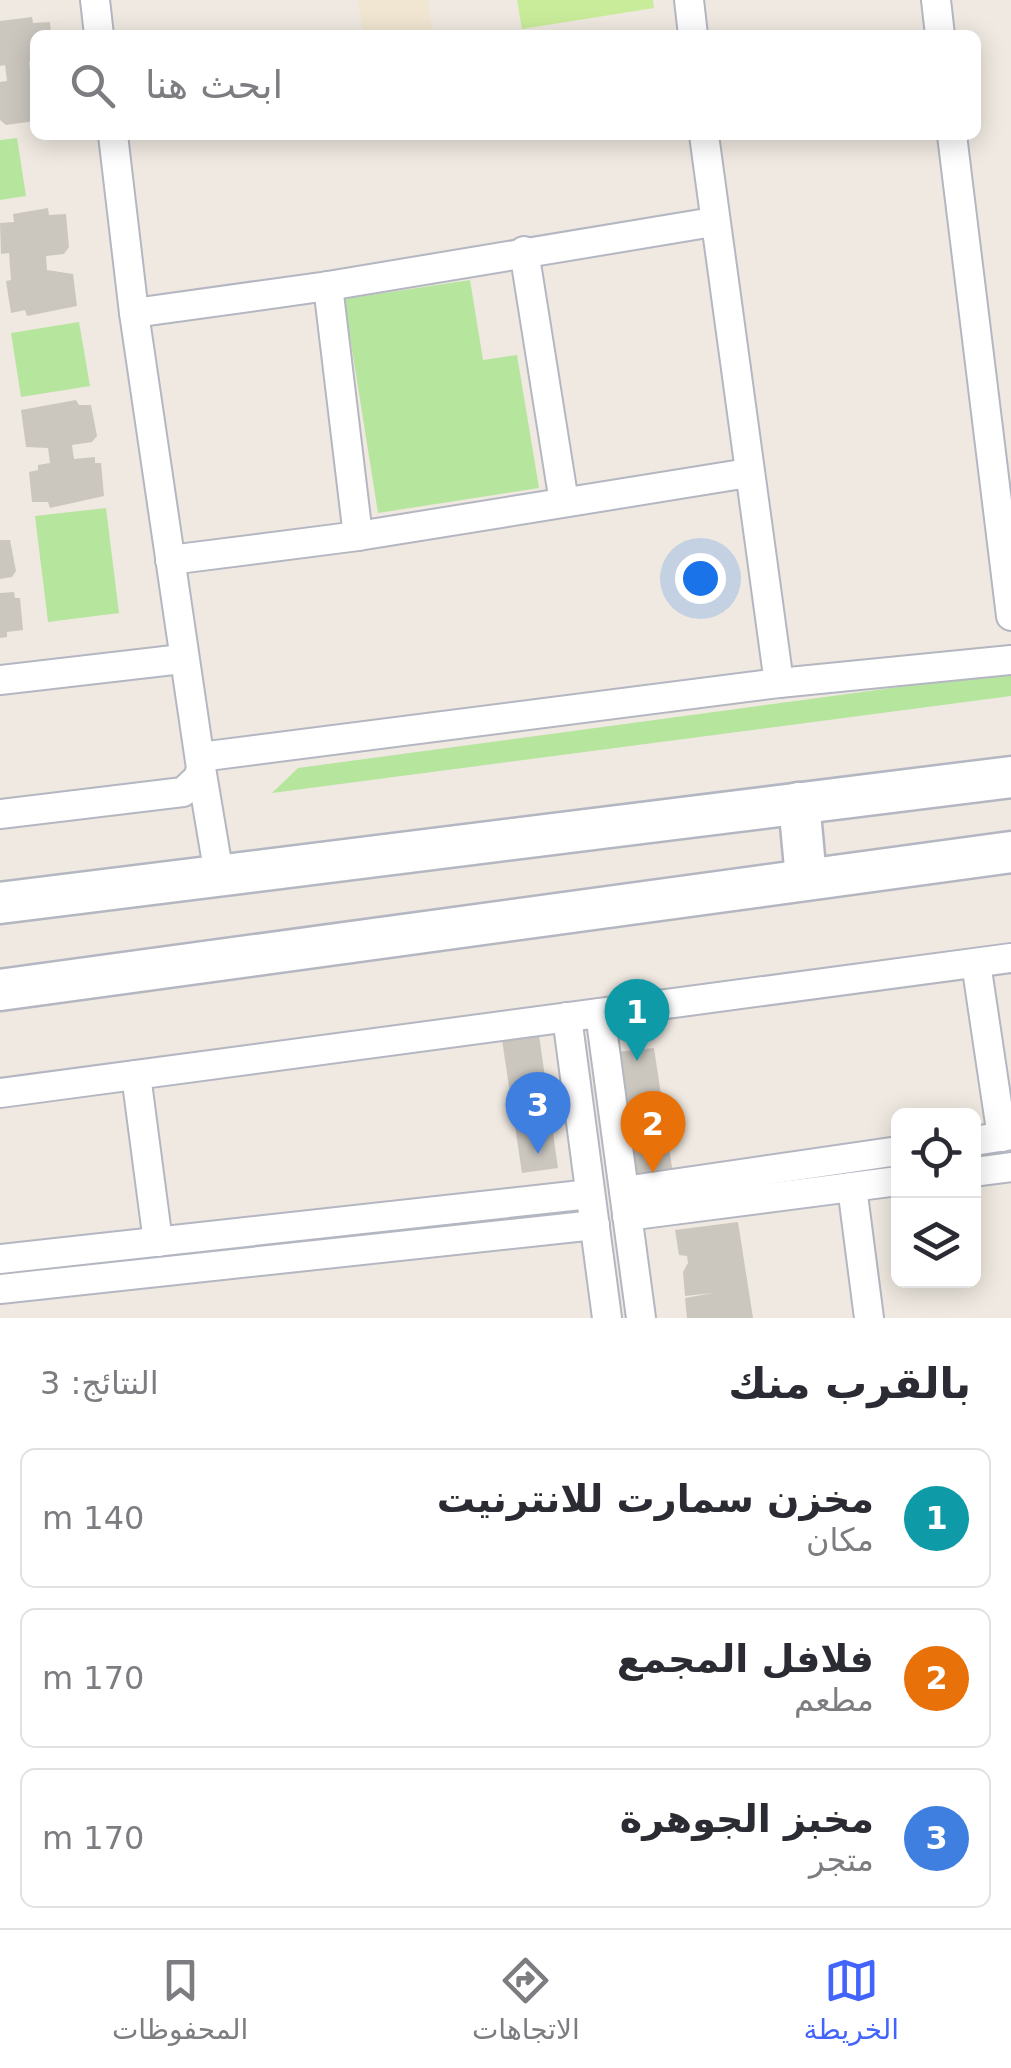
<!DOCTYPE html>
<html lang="ar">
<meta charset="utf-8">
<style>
:root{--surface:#fff;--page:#f2f2f3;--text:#2b2b33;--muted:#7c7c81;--line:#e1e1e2;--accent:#4264fb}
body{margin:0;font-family:"DejaVu Sans",Vazirmatn,sans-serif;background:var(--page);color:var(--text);direction:rtl}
.controls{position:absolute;right:30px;bottom:30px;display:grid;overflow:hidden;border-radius:15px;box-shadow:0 5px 25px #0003}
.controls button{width:90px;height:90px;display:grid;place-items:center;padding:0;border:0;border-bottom:2px solid var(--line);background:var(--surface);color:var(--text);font:50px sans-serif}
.you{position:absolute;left:700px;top:578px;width:35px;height:35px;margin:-25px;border:8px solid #fff;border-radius:50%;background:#1a73e8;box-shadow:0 0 0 15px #1a73e833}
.badge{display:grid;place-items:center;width:65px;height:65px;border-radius:50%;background:var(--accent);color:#fff;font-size:32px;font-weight:700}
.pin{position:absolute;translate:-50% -82px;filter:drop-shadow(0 2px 5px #0008)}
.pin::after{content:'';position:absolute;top:52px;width:35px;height:30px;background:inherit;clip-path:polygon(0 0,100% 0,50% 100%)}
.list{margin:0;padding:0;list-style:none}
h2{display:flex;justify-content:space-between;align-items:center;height:130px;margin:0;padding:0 40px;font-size:42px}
h2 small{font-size:32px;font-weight:400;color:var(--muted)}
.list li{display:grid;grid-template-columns:65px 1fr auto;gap:30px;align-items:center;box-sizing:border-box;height:140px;margin:0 20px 20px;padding:0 20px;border:2px solid var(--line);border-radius:15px}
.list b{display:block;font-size:38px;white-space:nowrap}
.list p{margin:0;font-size:32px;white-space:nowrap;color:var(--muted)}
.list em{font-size:32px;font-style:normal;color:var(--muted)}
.icon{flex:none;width:55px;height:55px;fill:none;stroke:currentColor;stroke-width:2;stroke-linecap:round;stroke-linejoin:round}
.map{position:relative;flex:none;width:1011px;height:1318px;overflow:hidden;direction:ltr}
.search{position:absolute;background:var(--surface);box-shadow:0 5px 25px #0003;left:30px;right:30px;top:30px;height:110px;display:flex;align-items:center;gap:25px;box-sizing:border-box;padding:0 35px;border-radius:15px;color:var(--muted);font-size:38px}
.sheet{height:610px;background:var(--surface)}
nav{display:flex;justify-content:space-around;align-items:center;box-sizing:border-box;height:140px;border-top:2px solid var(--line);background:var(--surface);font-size:28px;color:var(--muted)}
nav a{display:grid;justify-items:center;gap:5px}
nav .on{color:var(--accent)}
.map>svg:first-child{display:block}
.education{fill:#f0e6d1}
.green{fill:#b6e59e}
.pitch{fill:#c9ec9a}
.building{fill:#cbc7bf}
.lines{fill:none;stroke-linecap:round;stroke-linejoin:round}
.minor-casing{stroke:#b4b7c1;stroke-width:32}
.secondary-casing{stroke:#b4b7c1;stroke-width:45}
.minor{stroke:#fff;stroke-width:28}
.secondary{stroke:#fff;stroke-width:40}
</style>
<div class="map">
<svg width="1011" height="1318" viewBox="0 0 1011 1318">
<rect width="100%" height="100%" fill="#efe9e1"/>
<path class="education" d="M 358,0 L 428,0 L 433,35 L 363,35 Z"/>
<g class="green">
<path d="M 17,138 L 26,196 L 0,200 L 0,140 Z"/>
<path d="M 470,280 L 483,360 L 517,355 L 539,488 L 378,513 L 344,299 Z"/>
<path d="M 79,322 L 90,386 L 21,397 L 11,333 Z"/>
<path d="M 106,508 L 119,613 L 48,622 L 35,516 Z"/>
<path d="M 1011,672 L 1011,696 L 272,793 L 298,768 Z"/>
</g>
<path class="pitch" d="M 517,0 L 653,0 L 654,8 L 522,29 Z"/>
<g class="building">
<path d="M 32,17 L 33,23 L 50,22 L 51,35 L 35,35 L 35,62 L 29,62 L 31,76 L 35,76 L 35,121 L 6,125 L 0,120 L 0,82 L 7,81 L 5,65 L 0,66 L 0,21 Z"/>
<path d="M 48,208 L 49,215 L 66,214 L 69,247 L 64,254 L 46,256 L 47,270 L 73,274 L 77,306 L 27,316 L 25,310 L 11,313 L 6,281 L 11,280 L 9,253 L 1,254 L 0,223 L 14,222 L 13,214 Z"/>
<path d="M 76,400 L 79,405 L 91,405 L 97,436 L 92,442 L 72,445 L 74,459 L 95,457 L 95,463 L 101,463 L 104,496 L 50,508 L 48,502 L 32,502 L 29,472 L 38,470 L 38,465 L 50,463 L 48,448 L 26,447 L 21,410 Z"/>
<path d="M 0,540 L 10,540 L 16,571 L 12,577 L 0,579 Z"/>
<path d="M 14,592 L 15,598 L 20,598 L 23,630 L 7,632 L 7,637 L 0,638 L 0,593 Z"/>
<path d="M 539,1035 L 558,1168 L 522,1173 L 502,1040 Z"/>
<path d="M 654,1048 L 674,1181 L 636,1187 L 617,1052 Z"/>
<path d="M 738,1222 L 753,1318 L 687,1318 L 685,1298 L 713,1293 L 685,1296 L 683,1272 L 688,1263 L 687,1256 L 679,1255 L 675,1230 Z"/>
</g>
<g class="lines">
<g class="minor-casing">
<g id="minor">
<path d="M 95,0 L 99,35"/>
<path d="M 689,0 L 693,35"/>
<path d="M 936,0 L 940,35"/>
<path d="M 704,135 L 779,683"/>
<path d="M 952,135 L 1011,616"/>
<path d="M 524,251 L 564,502"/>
<path d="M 328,286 L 358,536"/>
<path d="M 134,313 L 328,286 L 713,222"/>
<path d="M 170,560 L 358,536 L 748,473"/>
<path d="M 0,680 L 182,659"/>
<path d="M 200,757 L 779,683 L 1011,660"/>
<path d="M 201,768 L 219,875"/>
<path d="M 0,814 L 183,792 L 198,778 L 201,768 L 134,313 L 113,135"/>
<path d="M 976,963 L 1002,1137"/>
<path d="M 600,1013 L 641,1318"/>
<path d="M 567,1017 L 607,1318"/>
<path d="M 136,1075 L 158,1242"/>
<path d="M 0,1093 L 1011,958"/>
<path d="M 974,1141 L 1011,1135"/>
<path d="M 974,1172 L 1011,1167"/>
<path d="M 852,1187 L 869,1318"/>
<path d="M 624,1191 L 898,1151"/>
<path d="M 627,1216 L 898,1181"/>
<path d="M 0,1259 L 590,1194"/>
<path d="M 0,1289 L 595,1225"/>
</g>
</g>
<g class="secondary-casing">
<g id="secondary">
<path d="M 799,803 L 806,878"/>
<path d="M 0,903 L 1011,777"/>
<path d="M 0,990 L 1011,852"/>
</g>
</g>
<use href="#minor" class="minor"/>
<use href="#secondary" class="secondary"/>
</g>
</svg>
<div class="controls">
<button><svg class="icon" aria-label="locate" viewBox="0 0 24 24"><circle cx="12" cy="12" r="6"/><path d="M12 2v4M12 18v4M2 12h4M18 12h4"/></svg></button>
<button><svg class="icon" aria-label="layers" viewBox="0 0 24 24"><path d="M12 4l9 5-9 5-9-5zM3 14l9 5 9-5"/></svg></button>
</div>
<div class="you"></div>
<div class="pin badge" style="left:637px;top:1061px;background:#0f9aa8">1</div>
<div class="pin badge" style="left:653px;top:1173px;background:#e8710a">2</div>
<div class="pin badge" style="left:538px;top:1154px;background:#3f7fe0">3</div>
<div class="search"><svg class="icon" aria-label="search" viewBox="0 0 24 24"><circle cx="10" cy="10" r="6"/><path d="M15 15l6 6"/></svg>ابحث هنا</div>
</div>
<section class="sheet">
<h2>بالقرب منك<small>النتائج: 3</small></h2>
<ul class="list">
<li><span class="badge" style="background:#0f9aa8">1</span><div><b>مخزن سمارت للانترنيت</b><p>مكان</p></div><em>140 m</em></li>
<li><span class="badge" style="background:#e8710a">2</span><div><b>فلافل المجمع</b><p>مطعم</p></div><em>170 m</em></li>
<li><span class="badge" style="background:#3f7fe0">3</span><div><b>مخبز الجوهرة</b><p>متجر</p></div><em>170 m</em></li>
</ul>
</section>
<nav>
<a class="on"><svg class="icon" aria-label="map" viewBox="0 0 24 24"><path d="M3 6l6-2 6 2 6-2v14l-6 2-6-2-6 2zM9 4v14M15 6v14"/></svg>الخريطة</a>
<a><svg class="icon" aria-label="directions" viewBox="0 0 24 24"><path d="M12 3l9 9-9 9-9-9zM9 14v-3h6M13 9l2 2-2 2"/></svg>الاتجاهات</a>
<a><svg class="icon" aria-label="saved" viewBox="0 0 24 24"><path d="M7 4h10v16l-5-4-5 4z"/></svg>المحفوظات</a>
</nav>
